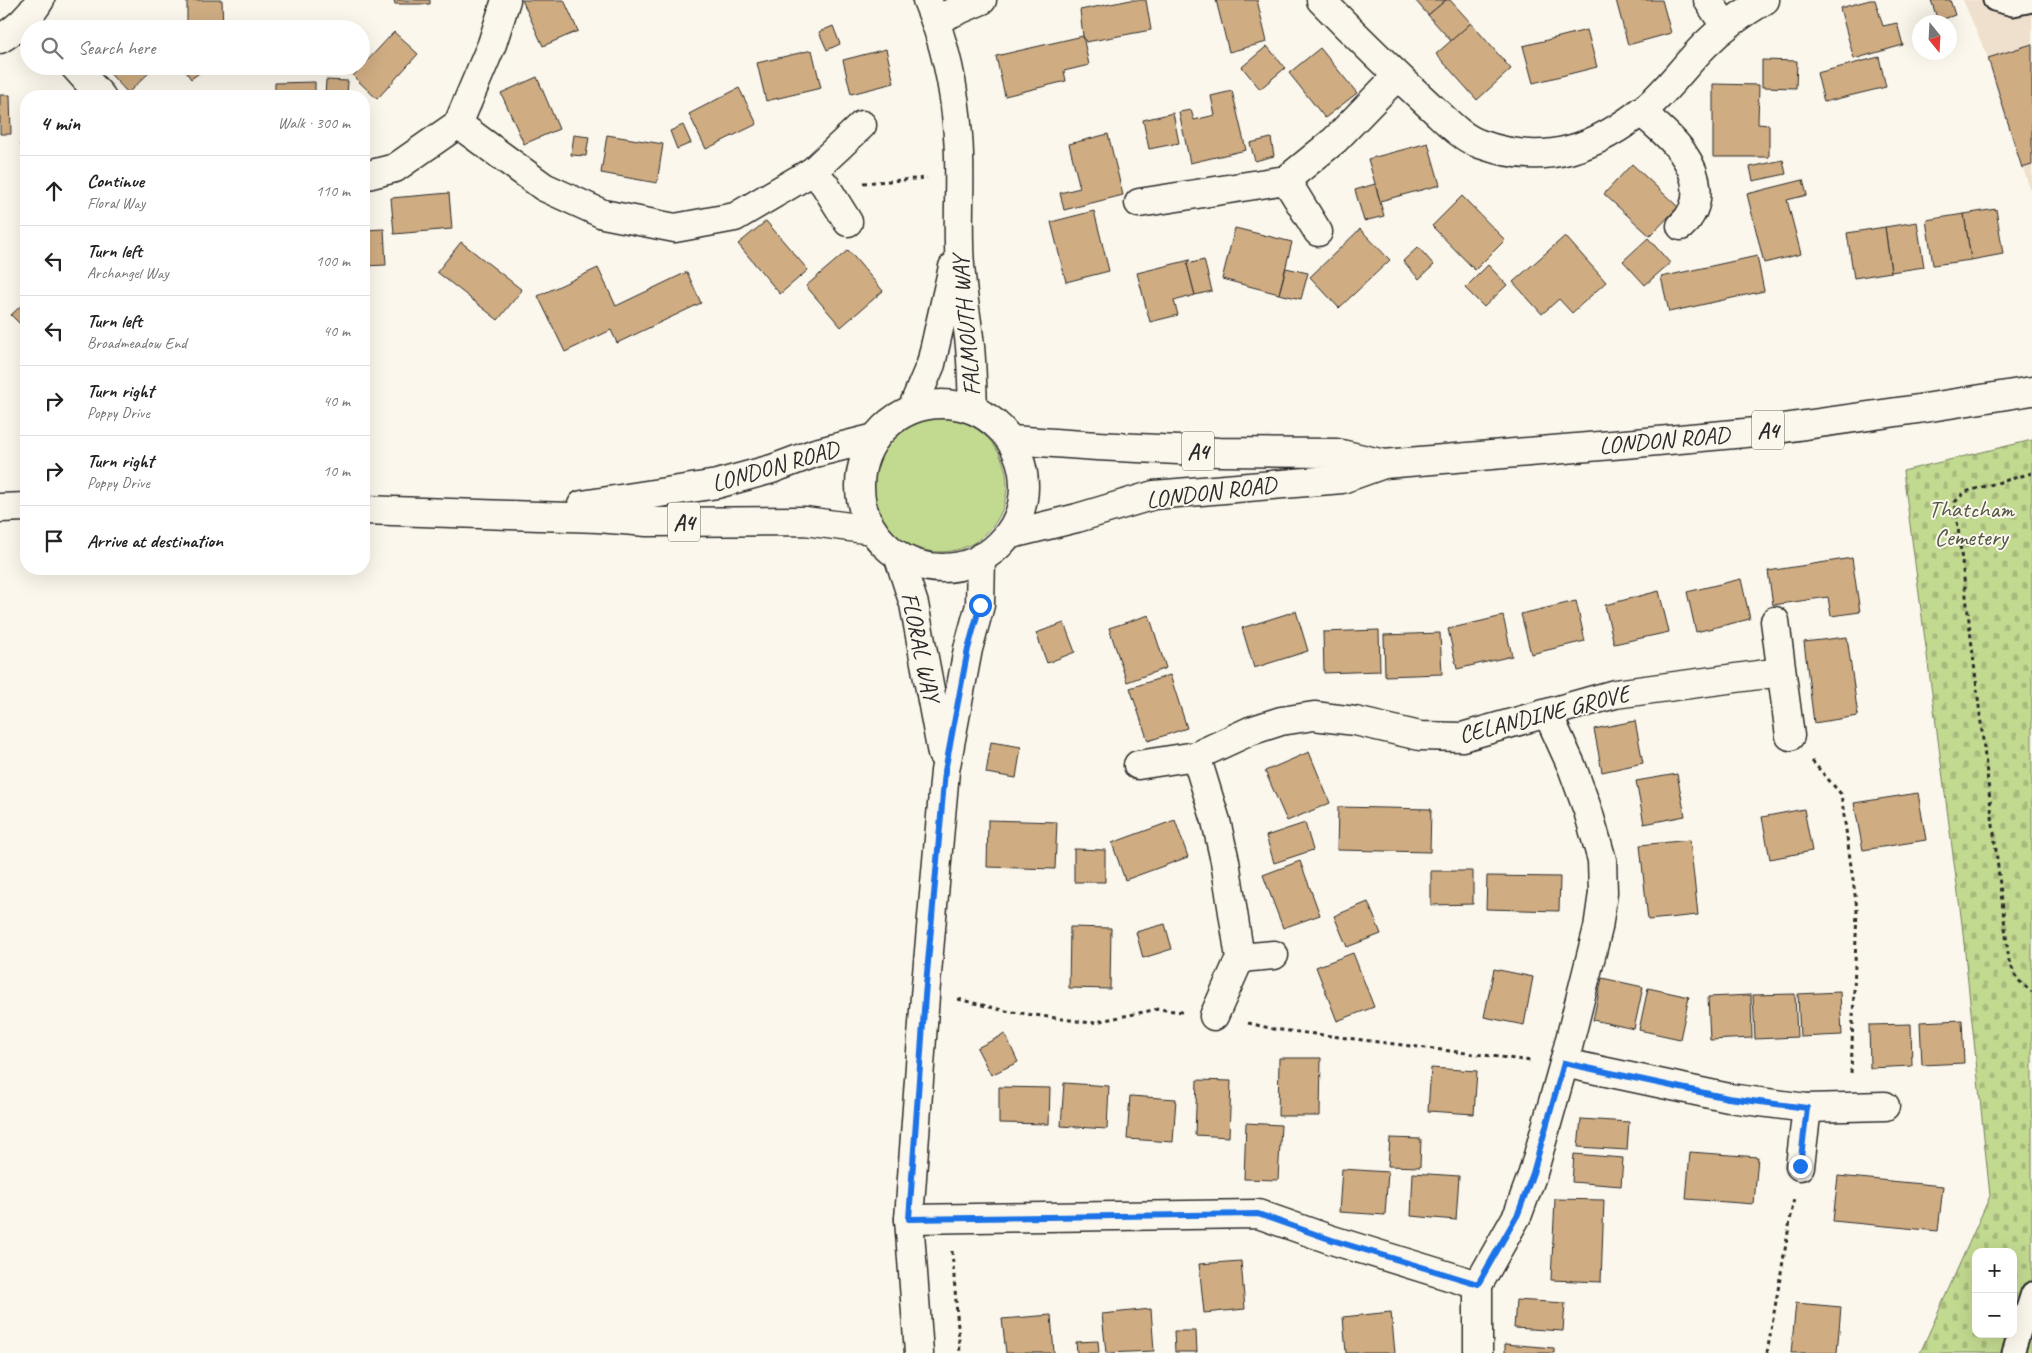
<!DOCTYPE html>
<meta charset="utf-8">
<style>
:root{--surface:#fff;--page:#f2f2f2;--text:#222;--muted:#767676;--line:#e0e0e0}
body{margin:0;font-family:Caveat,sans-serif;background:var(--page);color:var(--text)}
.controls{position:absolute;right:15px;bottom:15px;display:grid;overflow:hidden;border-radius:10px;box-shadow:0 5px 20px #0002}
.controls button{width:45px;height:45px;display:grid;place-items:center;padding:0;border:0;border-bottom:1px solid var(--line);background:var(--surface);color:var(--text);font:25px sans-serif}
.compass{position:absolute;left:1912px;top:15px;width:45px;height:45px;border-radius:50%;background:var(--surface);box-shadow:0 5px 20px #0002;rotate:162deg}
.stop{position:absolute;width:15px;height:15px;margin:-11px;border:4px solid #1a73e8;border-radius:50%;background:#fff}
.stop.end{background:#1a73e8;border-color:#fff;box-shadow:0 1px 5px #0008}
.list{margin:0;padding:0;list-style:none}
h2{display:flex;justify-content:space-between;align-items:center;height:65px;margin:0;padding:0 20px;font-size:21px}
h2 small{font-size:16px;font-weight:400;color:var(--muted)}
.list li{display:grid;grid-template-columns:32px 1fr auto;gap:15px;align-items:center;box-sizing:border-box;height:70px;padding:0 20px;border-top:1px solid var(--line)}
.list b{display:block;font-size:19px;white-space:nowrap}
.list p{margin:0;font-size:16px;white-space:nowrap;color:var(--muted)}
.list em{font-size:16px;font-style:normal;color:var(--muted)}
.icon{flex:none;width:28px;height:28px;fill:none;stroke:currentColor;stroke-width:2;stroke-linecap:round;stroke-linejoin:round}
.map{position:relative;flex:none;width:2032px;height:1353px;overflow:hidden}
.search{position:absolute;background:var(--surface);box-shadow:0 5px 20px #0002;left:20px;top:20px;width:350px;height:55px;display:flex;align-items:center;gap:12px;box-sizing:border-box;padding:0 18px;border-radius:28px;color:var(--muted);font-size:19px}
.panel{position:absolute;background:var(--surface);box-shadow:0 5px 20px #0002;left:20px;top:90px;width:350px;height:485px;border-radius:20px}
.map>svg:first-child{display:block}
.built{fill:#eee0cc}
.green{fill:#c2d990;stroke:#76825e}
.cemetery{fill:url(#cemetery-stones);stroke:#76825e;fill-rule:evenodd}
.building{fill:#cfac82;stroke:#2b2b2b}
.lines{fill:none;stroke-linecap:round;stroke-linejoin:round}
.service-casing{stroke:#2b2b2b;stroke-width:25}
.minor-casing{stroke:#2b2b2b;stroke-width:31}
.tertiary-casing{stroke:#2b2b2b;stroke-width:31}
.primary-casing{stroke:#2b2b2b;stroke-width:31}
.path{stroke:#2b2b2b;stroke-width:3;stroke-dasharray:4 4;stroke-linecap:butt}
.service{stroke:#fbf7ec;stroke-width:21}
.minor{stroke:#fbf7ec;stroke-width:28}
.tertiary{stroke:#fbf7ec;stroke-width:28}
.primary{stroke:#fbf7ec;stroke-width:28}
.route{stroke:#1a73e8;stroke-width:6}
.labels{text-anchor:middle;stroke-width:4;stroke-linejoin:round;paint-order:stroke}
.shield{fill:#fbf7ec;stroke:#696865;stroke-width:1}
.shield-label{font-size:22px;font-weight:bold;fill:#2b2b2b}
.street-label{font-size:24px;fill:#2b2b2b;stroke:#fbf7ec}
.park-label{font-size:24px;fill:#515644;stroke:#fbf7ec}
</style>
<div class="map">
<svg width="2032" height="1353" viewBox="0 0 2032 1353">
<defs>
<pattern id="cemetery-stones" width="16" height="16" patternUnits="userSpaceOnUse" patternTransform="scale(1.25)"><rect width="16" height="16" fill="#c2d990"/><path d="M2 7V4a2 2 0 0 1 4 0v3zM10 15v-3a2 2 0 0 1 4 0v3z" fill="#a7ba7c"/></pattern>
</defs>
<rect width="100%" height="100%" fill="#fbf7ec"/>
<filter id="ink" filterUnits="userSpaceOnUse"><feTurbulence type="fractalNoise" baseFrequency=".02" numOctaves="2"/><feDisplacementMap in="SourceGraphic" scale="10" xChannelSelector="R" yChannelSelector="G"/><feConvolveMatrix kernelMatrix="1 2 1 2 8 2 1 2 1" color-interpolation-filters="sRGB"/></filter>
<g filter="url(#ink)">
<path class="built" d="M 1963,0 L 2032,0 L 2032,196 L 1988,58 Z"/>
<circle class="green" cx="940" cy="485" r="67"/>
<path class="cemetery" d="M 2032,440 L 2032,1353 L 1920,1353 L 1990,1196 L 1962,924 L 1903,471 ZM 1976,1252 L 2013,1252 L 2013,1334 L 1976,1334 Z"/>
<g class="building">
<path d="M 187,0 L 222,0 L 223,29 L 187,29 Z"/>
<path d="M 394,0 L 430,0 L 430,4 L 395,4 Z"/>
<path d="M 522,0 L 564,0 L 578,31 L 543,46 Z"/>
<path d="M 1131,0 L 1146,0 L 1151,30 L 1086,42 L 1083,36 L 1080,10 Z"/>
<path d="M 1216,0 L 1257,0 L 1267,42 L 1229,52 Z"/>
<path d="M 1415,0 L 1446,0 L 1428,15 Z"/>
<path d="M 1446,0 L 1450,0 L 1471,23 L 1451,41 L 1428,15 Z"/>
<path d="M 1616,0 L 1662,0 L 1671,33 L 1628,45 Z"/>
<path d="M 1870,0 L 1875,0 L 1883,26 L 1897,23 L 1903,45 L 1854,59 L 1840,8 Z"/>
<path d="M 1931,0 L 1950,0 L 1955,15 L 1938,21 Z"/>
<path d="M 1471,23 L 1511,69 L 1477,100 L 1436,54 Z"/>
<path d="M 833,26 L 840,44 L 827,50 L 819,32 Z"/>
<path d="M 1587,30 L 1597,67 L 1533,83 L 1523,46 Z"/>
<path d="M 394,32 L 418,54 L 377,99 L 353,76 Z"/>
<path d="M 1083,36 L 1089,65 L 1064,71 L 1066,81 L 1005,96 L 996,56 Z"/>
<path d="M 2032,44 L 2032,165 L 2022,168 L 1988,58 Z"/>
<path d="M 1267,46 L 1285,68 L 1260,89 L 1242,67 Z"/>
<path d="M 1320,48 L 1357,93 L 1325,118 L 1289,73 Z"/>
<path d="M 886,49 L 894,83 L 851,94 L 843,60 Z"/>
<path d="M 812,50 L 821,88 L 766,101 L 757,63 Z"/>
<path d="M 1879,57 L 1886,87 L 1824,102 L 1817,73 Z"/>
<path d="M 1762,60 L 1797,61 L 1796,88 L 1762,87 Z"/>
<path d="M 103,66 L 153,66 L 154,68 L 128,93 Z"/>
<path d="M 182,66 L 209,66 L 191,79 Z"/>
<path d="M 537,77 L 559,129 L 524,144 L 501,93 Z"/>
<path d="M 326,80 L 348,81 L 347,96 L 325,96 Z"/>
<path d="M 315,82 L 315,96 L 275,96 L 275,83 Z"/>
<path d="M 1713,84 L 1759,85 L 1758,124 L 1769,125 L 1769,157 L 1713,157 Z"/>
<path d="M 739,88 L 757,124 L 706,149 L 689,114 Z"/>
<path d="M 1232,91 L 1246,150 L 1190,163 L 1179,112 L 1191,110 L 1194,120 L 1215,115 L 1211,96 Z"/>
<path d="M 0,95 L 10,95 L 11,134 L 0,134 Z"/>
<rect x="208" y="95" width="39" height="1"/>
<path d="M 1173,113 L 1179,143 L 1149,149 L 1143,120 Z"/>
<path d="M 683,125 L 691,143 L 677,149 L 670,131 Z"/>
<path d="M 1108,134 L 1123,195 L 1064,210 L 1060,193 L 1080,188 L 1069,144 Z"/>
<path d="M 574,135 L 589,137 L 586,156 L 571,155 Z"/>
<path d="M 607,135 L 663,144 L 657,183 L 601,173 Z"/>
<path d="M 26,138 L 26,151 L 20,144 Z"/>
<path d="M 1271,138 L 1274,156 L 1255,161 L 1250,143 Z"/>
<path d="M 1428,143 L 1440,185 L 1380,201 L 1368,159 Z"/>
<path d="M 1783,160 L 1786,174 L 1753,181 L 1750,167 Z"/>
<path d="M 1632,164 L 1678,207 L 1650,236 L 1604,194 Z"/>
<path d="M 1803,180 L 1807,195 L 1787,200 L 1801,254 L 1764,263 L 1747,194 Z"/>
<path d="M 1375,184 L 1384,216 L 1364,221 L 1355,190 Z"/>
<path d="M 449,193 L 452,229 L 394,234 L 391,198 Z"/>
<path d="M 1462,196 L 1505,240 L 1475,270 L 1432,226 Z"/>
<path d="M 1996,209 L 2003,254 L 1971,260 L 1964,214 Z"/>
<path d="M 1094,211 L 1109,271 L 1066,282 L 1051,222 Z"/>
<path d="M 1964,214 L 1971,260 L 1933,265 L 1926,220 Z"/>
<path d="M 766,221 L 808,270 L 780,294 L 738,244 Z"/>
<path d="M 1917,222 L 1924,267 L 1891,272 L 1885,227 Z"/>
<path d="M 1885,227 L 1891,272 L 1854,278 L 1847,233 Z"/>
<path d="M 1235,228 L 1292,242 L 1279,294 L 1222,279 Z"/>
<path d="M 384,229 L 386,265 L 364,266 L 364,230 Z"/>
<path d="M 1360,229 L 1390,260 L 1339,308 L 1310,277 Z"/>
<path d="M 1565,236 L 1606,282 L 1572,313 L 1559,299 L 1542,314 L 1513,282 Z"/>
<path d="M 1648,238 L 1670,263 L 1645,285 L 1623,261 Z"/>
<path d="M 461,242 L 522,290 L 498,320 L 437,272 Z"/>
<path d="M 1418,247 L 1434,265 L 1419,279 L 1403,261 Z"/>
<path d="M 848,250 L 883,291 L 841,327 L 806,286 Z"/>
<path d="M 1757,256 L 1764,291 L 1669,312 L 1661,277 Z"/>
<path d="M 1190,260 L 1187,264 L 1195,295 L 1174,301 L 1178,315 L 1150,322 L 1137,273 Z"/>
<path d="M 1204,260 L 1212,291 L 1195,295 L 1187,264 Z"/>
<path d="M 1488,265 L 1507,285 L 1484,307 L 1465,288 Z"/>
<path d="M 598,268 L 616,306 L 687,272 L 701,303 L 617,343 L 611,330 L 565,352 L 538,296 Z"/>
<path d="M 1286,268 L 1308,273 L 1301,299 L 1279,294 Z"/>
<path d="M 26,301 L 26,330 L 11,315 Z"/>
<path d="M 1852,558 L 1860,612 L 1831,616 L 1828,597 L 1773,605 L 1768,571 Z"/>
<path d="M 1741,579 L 1750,619 L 1696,632 L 1687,592 Z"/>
<path d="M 1659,591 L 1669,632 L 1614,644 L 1605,605 Z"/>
<path d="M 1576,601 L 1585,641 L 1531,654 L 1521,614 Z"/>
<path d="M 1296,611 L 1308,651 L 1254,668 L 1242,628 Z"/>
<path d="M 1149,615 L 1166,668 L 1127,682 L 1109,628 Z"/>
<path d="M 1503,616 L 1512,656 L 1457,669 L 1448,629 Z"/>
<path d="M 1064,623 L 1075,652 L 1047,663 L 1036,633 Z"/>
<path d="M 1379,630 L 1380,671 L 1324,673 L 1323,632 Z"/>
<path d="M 1440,633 L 1442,674 L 1385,676 L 1384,635 Z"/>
<path d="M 1847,637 L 1858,716 L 1814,723 L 1804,642 Z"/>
<path d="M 1170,675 L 1187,728 L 1148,741 L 1130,688 Z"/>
<path d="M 1635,721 L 1643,763 L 1602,772 L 1594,729 Z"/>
<path d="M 991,742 L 1021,747 L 1016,778 L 986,773 Z"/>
<path d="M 1309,752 L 1330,803 L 1287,821 L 1265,771 Z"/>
<path d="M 1677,774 L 1685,816 L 1644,824 L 1636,781 Z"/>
<path d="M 1918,793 L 1926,840 L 1863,850 L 1854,803 Z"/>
<path d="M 1338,807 L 1431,809 L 1430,852 L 1337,850 Z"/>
<path d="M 1804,809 L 1812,851 L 1770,859 L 1762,817 Z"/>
<path d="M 988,820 L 1057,822 L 1055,869 L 987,867 Z"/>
<path d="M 1175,820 L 1188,857 L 1125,880 L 1112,843 Z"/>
<path d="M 1305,823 L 1313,850 L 1274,863 L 1266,836 Z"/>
<path d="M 1690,840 L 1698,915 L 1648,920 L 1640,845 Z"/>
<path d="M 1074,849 L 1105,850 L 1105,882 L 1074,882 Z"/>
<path d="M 1300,861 L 1320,915 L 1283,928 L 1263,875 Z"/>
<path d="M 1431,871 L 1473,871 L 1473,904 L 1431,905 Z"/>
<path d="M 1487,876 L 1560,877 L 1559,911 L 1486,909 Z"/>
<path d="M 1368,902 L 1381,934 L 1347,947 L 1334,916 Z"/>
<path d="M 1165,924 L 1172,949 L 1143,958 L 1136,932 Z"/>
<path d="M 1070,927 L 1111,928 L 1110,989 L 1069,988 Z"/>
<path d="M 1353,953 L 1374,1007 L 1337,1021 L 1316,967 Z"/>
<path d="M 1494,969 L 1533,977 L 1524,1025 L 1484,1017 Z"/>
<path d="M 1602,978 L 1643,987 L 1634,1029 L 1593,1020 Z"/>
<path d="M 1648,988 L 1689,997 L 1680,1039 L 1639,1030 Z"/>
<path d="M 1840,992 L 1842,1035 L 1800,1037 L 1798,994 Z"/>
<path d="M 1795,994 L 1797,1037 L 1755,1039 L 1753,995 Z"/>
<path d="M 1751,995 L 1752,1038 L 1710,1040 L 1708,997 Z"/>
<path d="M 1962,1020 L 1964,1063 L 1922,1065 L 1920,1022 Z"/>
<path d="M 1911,1024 L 1912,1066 L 1870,1068 L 1869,1025 Z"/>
<path d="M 1005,1034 L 1018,1062 L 991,1075 L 977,1048 Z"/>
<path d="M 1279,1058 L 1321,1058 L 1320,1116 L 1278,1116 Z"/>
<path d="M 1431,1068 L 1477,1071 L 1474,1114 L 1428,1111 Z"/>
<path d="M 1197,1080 L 1231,1081 L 1229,1137 L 1195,1135 Z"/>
<path d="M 1064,1083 L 1109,1086 L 1107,1129 L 1061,1126 Z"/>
<path d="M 999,1087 L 1050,1088 L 1049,1124 L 999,1123 Z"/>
<path d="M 1130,1096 L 1176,1099 L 1173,1142 L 1127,1139 Z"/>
<path d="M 1581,1119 L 1629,1122 L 1627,1150 L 1578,1147 Z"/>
<path d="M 1246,1123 L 1281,1125 L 1278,1180 L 1244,1179 Z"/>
<path d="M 1390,1138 L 1421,1139 L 1420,1167 L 1388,1166 Z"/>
<path d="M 1690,1152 L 1758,1157 L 1754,1204 L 1686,1199 Z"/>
<path d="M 1574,1154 L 1623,1158 L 1621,1186 L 1572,1182 Z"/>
<path d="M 1342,1169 L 1388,1172 L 1385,1215 L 1339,1212 Z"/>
<path d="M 1413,1173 L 1459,1176 L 1456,1220 L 1411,1216 Z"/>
<path d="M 1838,1176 L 1943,1186 L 1938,1231 L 1833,1221 Z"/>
<path d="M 1555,1199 L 1604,1200 L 1601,1282 L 1551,1280 Z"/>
<path d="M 1241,1261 L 1245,1309 L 1204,1313 L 1199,1264 Z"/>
<path d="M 1516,1300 L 1565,1303 L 1563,1331 L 1514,1328 Z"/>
<path d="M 1796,1303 L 1841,1307 L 1837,1353 L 1791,1353 Z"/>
<path d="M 1151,1309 L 1154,1351 L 1106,1353 L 1102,1314 Z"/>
<path d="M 1391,1312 L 1395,1353 L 1346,1353 L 1343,1317 Z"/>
<path d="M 1051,1315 L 1054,1353 L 1006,1353 L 1002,1319 Z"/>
<path d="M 1174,1331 L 1196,1331 L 1197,1352 L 1175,1352 Z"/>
<path d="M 1098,1341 L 1099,1353 L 1077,1353 L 1076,1342 Z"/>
<path d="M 1505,1344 L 1554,1348 L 1554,1353 L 1505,1353 Z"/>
</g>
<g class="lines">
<g class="service-casing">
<g id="service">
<path d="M 1994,0 L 2013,5 L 2032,1"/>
<path d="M 2013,1353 L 2032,1293"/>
</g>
</g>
<g class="minor-casing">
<g id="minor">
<path d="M 1321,0 C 1356,36 1392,71 1429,105 C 1445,119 1460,137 1480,144 C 1546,168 1597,148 1648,106 C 1669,88 1685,65 1705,45 C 1723,27 1743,13 1765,0"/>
<path d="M 1708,0 L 1725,26"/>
<path d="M 935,20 L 982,0"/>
<path d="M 0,39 C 17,29 30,17 40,0"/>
<path d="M 74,66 L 101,96"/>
<path d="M 1641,111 C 1654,124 1672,137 1682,152 C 1699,176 1704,205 1681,226"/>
<path d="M 458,124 L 544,187 L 603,214 L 675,228 L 735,217 L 813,171 L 862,125"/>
<path d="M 813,171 L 825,185 L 848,222"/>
<path d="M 364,176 L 395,168 L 458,124 L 492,44 L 506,0"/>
<path d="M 1286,180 L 1318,232"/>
<path d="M 1139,203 L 1286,180 L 1335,140 L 1397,76"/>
<path d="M 1775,621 L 1790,736"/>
<path d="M 1196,756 L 1216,821 L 1225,861 L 1240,958 L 1214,1016"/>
<path d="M 1138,765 L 1196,756 L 1250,731 L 1281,721 L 1314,716 L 1355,721 L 1420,736 L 1462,737 L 1615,694 L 1781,672"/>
<path d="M 1240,958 L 1274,955"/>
<path d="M 1564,1063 L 1729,1098 L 1807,1108 L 1885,1106"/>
<path d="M 1800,1166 L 1807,1108"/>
<path d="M 909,1219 L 1258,1214 L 1332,1240 L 1478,1285"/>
<path d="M 1478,1353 L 1478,1285 L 1518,1214 L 1533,1173 L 1564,1063 L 1598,928 L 1603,893 L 1602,860 L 1588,811 L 1572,767 L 1548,714"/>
</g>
</g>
<g class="tertiary-casing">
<g id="tertiary">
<path d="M 927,0 C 945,43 955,90 958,136 C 961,172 958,207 959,243 C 959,275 965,306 969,337 C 972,361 972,385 973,409"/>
<path d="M 912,409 L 931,364 L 953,267"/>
<path d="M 898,555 L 914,604 L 942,754"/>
<path d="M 919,1353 L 909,1219 L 925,996 L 945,771 L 968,649 L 980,605 L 981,557"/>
</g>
</g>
<g class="primary-casing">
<g id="primary">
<circle cx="942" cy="486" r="82"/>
<path d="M 1011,440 L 1097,446 L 1219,452 L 1337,453 L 1384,464"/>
<path d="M 582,505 L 717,484 L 772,469 L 815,453 L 875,438"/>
<path d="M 0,508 L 26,507"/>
<path d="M 364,510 L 598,518 L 647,522 L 805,521 L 872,530"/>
<path d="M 1008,535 L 1077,518 L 1154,495 L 1342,479 L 1384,464 L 1636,443 L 1756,432 L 1918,409 L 2032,391"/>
</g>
</g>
<g class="path">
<path d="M 863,183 L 927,178"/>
<path d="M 2032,473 L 1965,492 L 1955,502 L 2009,961 L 2017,979 L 2032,992"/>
<path d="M 1812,761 L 1841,794 L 1857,909 L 1851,1074"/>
<path d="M 958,999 L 1006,1011 L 1091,1023 L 1158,1009 L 1183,1012"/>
<path d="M 1248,1023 L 1274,1029 L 1531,1061"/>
<path d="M 952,1251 L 960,1353"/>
<path d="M 1767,1353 L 1794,1198"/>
</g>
<use href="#service" class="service"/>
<use href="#minor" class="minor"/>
<use href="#tertiary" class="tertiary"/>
<use href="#primary" class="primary"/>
</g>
</g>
<g class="lines" filter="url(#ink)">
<path class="route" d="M 980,605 L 968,649 L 945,771 L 925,996 L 909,1219 L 1258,1214 L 1332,1240 L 1478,1284 L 1518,1214 L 1533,1173 L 1564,1063 L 1728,1098 L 1807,1108 L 1800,1166"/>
</g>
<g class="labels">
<g class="shield">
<rect x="1752" y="410.5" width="32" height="39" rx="4"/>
<rect x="1182" y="431.5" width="32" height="39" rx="4"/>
<rect x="668" y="502.5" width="32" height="39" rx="4"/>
</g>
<g class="shield-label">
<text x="1768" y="438">A4</text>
<text x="1198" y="459">A4</text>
<text x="684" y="530">A4</text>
</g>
<g class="street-label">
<text transform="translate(966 326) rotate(-95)" y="8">FALMOUTH WAY</text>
<text transform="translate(1664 440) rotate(-5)" y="8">LONDON ROAD</text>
<text transform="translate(775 466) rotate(-16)" y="8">LONDON ROAD</text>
<text transform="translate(1211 492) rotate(-7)" y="8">LONDON ROAD</text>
<text transform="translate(921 647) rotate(78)" y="8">FLORAL WAY</text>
<text transform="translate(1544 714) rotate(-14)" y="8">CELANDINE GROVE</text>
</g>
<g class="park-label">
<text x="1971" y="517">Thatcham<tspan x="1971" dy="28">Cemetery</tspan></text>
</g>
</g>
</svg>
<div class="controls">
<button>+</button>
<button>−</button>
</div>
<svg class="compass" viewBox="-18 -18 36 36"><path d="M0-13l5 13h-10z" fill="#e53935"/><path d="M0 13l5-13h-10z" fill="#767676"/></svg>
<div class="stop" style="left:980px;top:605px"></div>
<div class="stop end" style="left:1800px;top:1166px"></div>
<div class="search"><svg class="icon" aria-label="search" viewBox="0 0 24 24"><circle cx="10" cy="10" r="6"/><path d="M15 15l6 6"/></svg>Search here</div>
<section class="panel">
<h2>4 min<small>Walk · 300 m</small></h2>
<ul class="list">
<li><svg class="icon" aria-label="ahead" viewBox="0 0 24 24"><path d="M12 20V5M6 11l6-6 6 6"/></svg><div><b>Continue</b><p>Floral Way</p></div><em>110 m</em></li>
<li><svg class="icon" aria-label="left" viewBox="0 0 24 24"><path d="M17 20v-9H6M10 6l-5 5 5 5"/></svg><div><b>Turn left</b><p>Archangel Way</p></div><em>100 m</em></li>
<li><svg class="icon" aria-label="left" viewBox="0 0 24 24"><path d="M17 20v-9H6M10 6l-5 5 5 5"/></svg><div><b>Turn left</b><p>Broadmeadow End</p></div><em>40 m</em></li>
<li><svg class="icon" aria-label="right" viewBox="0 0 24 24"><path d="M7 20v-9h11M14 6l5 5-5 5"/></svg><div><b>Turn right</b><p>Poppy Drive</p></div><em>40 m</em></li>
<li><svg class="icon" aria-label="right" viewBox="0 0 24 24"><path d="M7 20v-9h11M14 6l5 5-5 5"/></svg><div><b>Turn right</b><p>Poppy Drive</p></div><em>10 m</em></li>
<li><svg class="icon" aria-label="arrive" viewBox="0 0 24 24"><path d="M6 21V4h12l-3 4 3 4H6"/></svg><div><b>Arrive at destination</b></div></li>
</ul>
</section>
</div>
